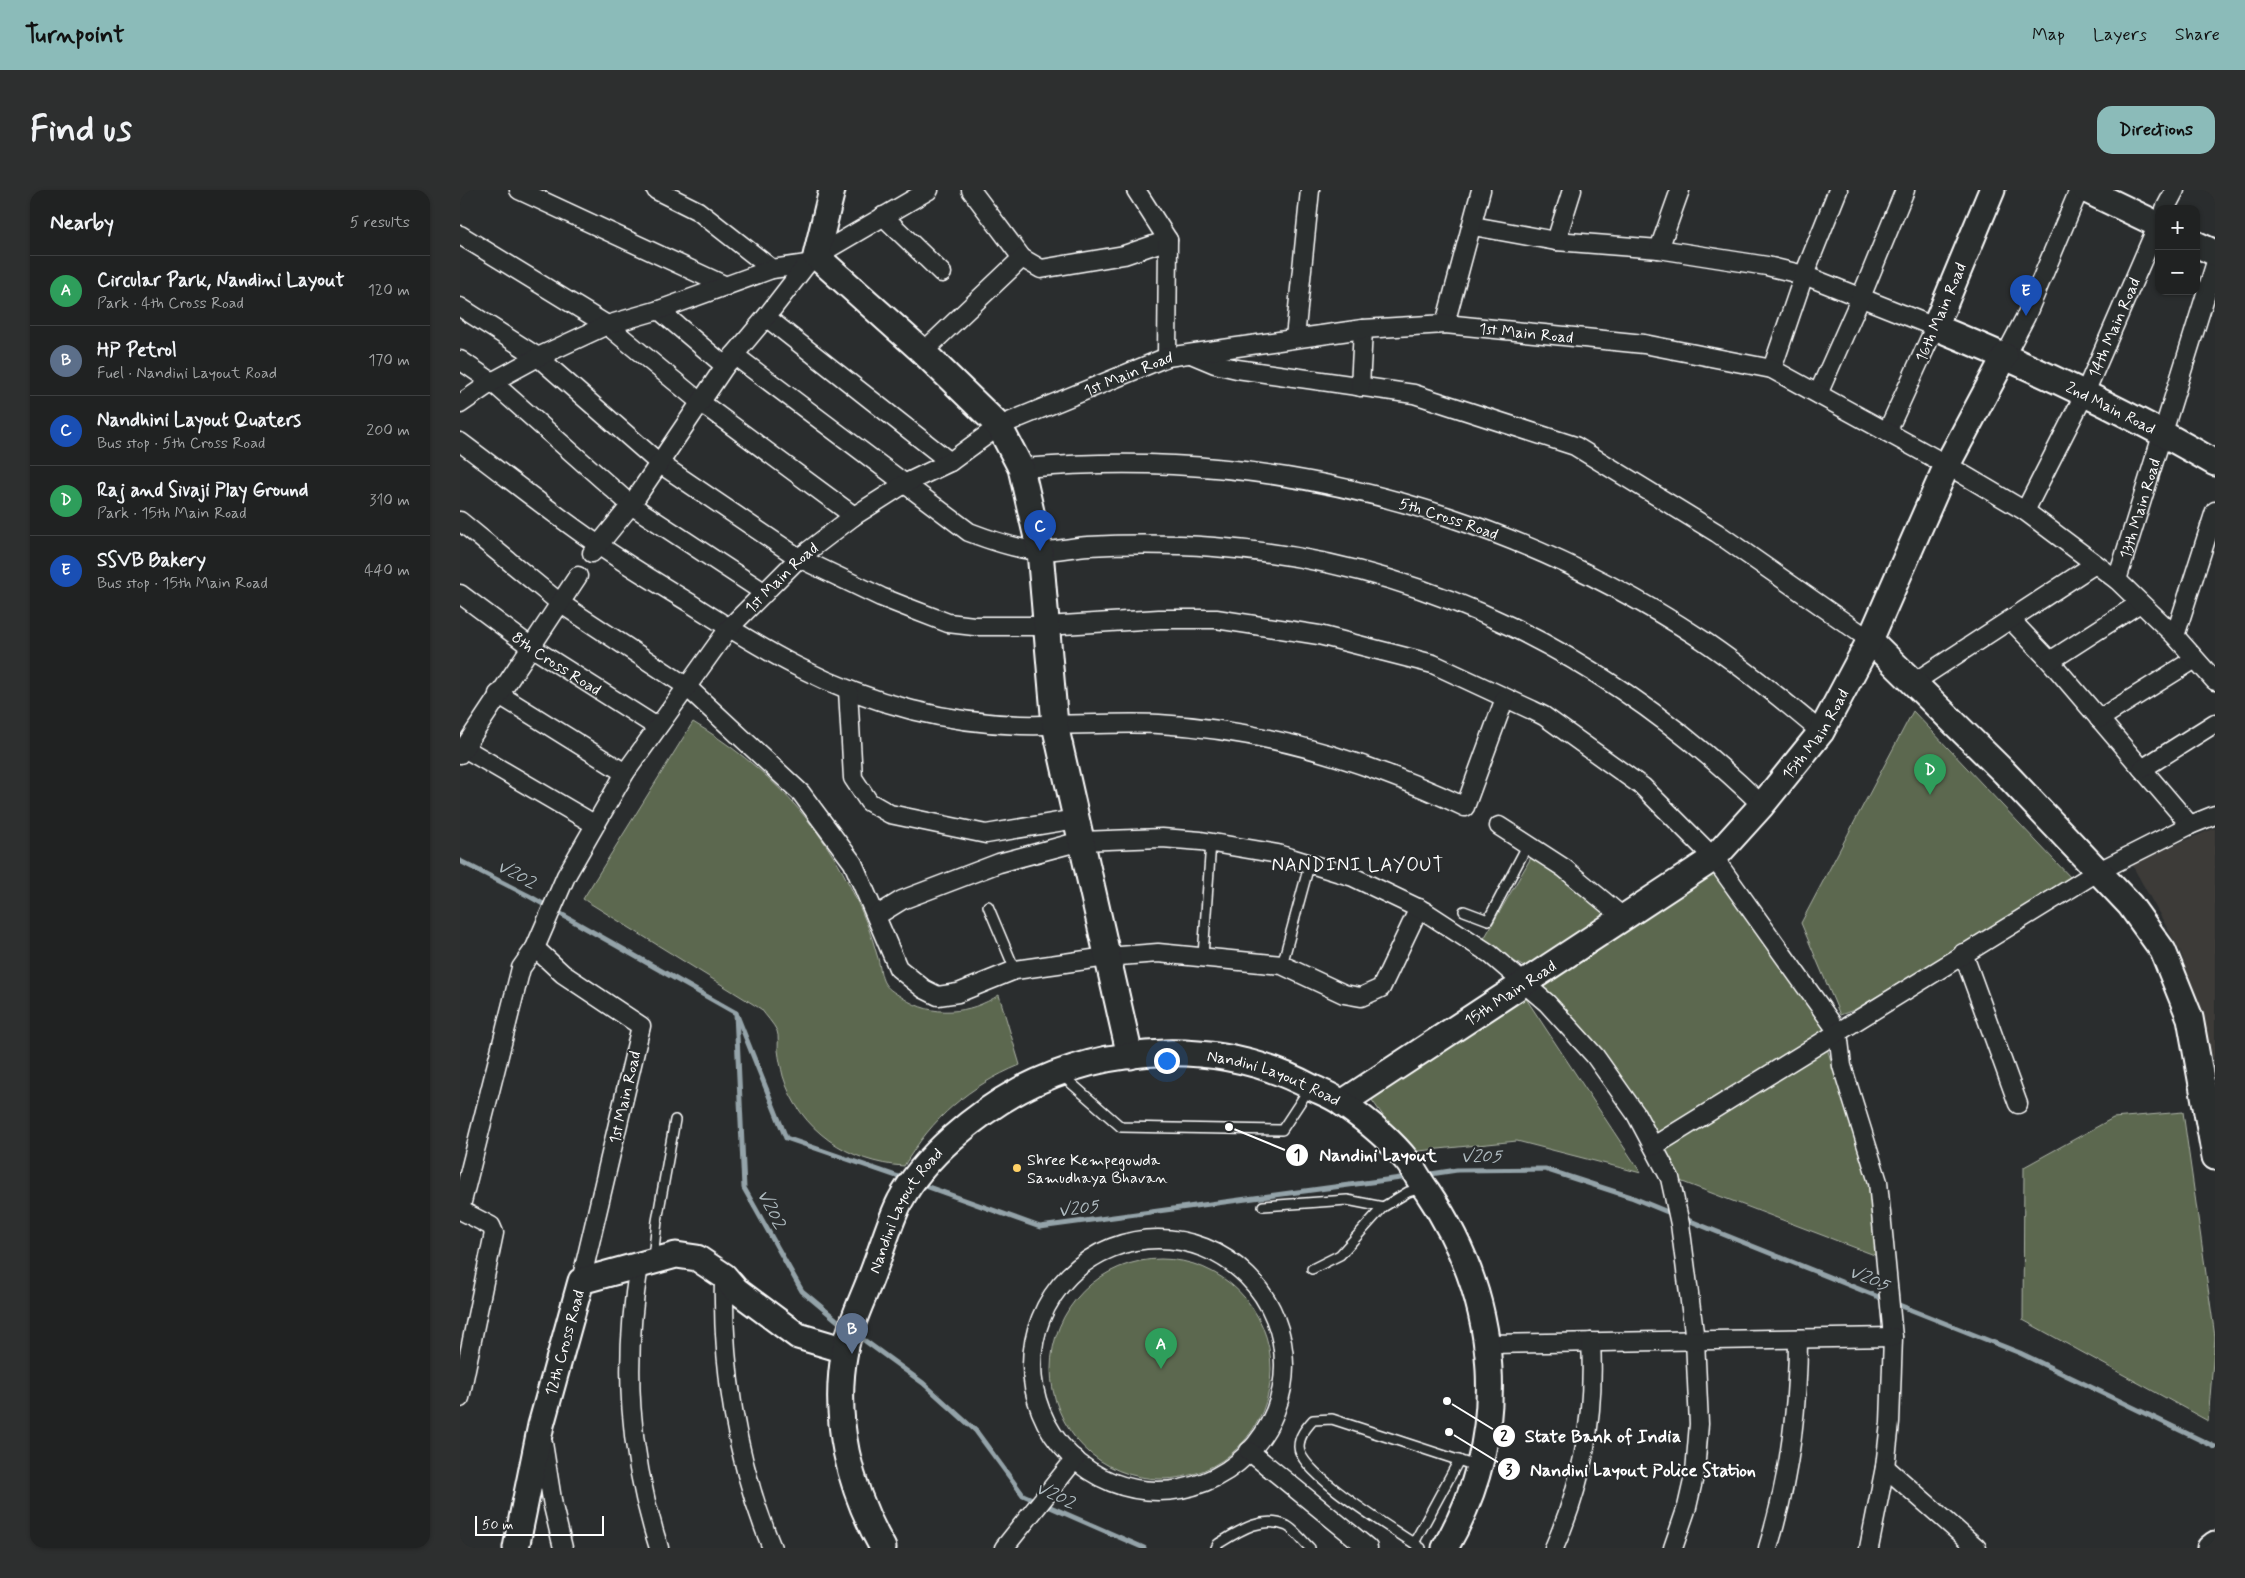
<!DOCTYPE html>
<meta charset="utf-8">
<style>
:root{--surface:#202222;--page:#2d2f2f;--text:#f1f3f6;--muted:#a2a4a5;--line:#3d3f40;--accent:#8bbbb9}
body{margin:0;font-family:Mynerve,sans-serif;background:var(--page);color:var(--text)}
.controls{position:absolute;right:15px;top:15px;display:grid;overflow:hidden;border-radius:10px;box-shadow:0 1px 4px #0004}
.controls button{width:45px;height:45px;display:grid;place-items:center;padding:0;border:0;border-bottom:1px solid var(--line);background:var(--surface);color:var(--text);font:25px sans-serif}
.scale{position:absolute;left:15px;bottom:12px;width:129px;box-sizing:border-box;padding-left:5px;border:2px solid #fff;border-top:0;font-size:14px;line-height:18px;white-space:nowrap;color:#fff;-webkit-text-stroke:4px #2a2d2e;paint-order:stroke}
.you{position:absolute;left:706px;top:870px;width:18px;height:18px;margin:-12px;border:4px solid #fff;border-radius:50%;background:#1a73e8;box-shadow:0 0 0 8px #1a73e833}
.badge{display:grid;place-items:center;width:32px;height:32px;border-radius:50%;background:var(--accent);color:#fff;font-size:16px;font-weight:700}
.pin{position:absolute;translate:-50% -41px;filter:drop-shadow(0 1px 2px #0008)}
.pin::after{content:'';position:absolute;top:26px;width:18px;height:15px;background:inherit;clip-path:polygon(0 0,100% 0,50% 100%)}
.list{margin:0;padding:0;list-style:none}
h2{display:flex;justify-content:space-between;align-items:center;height:65px;margin:0;padding:0 20px;font-size:21px}
h2 small{font-size:16px;font-weight:400;color:var(--muted)}
.list li{display:grid;grid-template-columns:32px 1fr auto;gap:15px;align-items:center;box-sizing:border-box;height:70px;padding:0 20px;border-top:1px solid var(--line)}
.list b{display:block;font-size:19px;white-space:nowrap}
.list p{margin:0;font-size:16px;white-space:nowrap;color:var(--muted)}
.list em{font-size:16px;font-style:normal;color:var(--muted)}
.map{position:relative;flex:none;width:1755px;height:1358px;overflow:hidden;border-radius:15px}
header{display:flex;align-items:center;gap:30px;box-sizing:border-box;height:70px;padding:0 25px;background:var(--accent);color:#111}
header strong{font-size:24px}
nav{display:flex;gap:28px;margin-inline-start:auto;font-size:18px}
.intro{display:flex;align-items:center;justify-content:space-between;box-sizing:border-box;height:120px;padding:0 30px}
h1{margin:0;font-size:35px}
.button{padding:12px 22px;border-radius:15px;background:var(--accent);color:#111;font-size:18px;font-weight:700}
main{display:flex;gap:30px;padding:0 30px}
aside{flex:1;background:var(--surface);border-radius:15px;box-shadow:0 1px 4px #0004}
.map>svg:first-child{display:block}
.built{fill:#3c3b38}
.green{fill:#5b674f;stroke:#adb3a7}
.lines{fill:none;stroke-linecap:round;stroke-linejoin:round}
.stream{stroke:#94a3a9;stroke-width:5}
.lane-casing{stroke:#fff;stroke-width:12}
.street-casing{stroke:#fff;stroke-width:21}
.secondary-casing{stroke:#fff;stroke-width:29}
.lane{stroke:#2a2d2e;stroke-width:9}
.street{stroke:#2a2d2e;stroke-width:18}
.secondary{stroke:#2a2d2e;stroke-width:25}
.poi-dot{fill:#ffd166;stroke:#2a2d2e;stroke-width:2}
.labels{text-anchor:middle;stroke-width:4;stroke-linejoin:round;paint-order:stroke}
.street-label{font-size:16px;fill:#fff;stroke:#2a2d2e}
.poi-label{font-size:16px;fill:#fff;stroke:#2a2d2e;text-anchor:start}
.water-label{font-size:18px;font-style:italic;fill:#aebabf;stroke:#2a2d2e}
.quarter-label{font-size:19px;letter-spacing:1px;fill:#fff;stroke:#2a2d2e}
.leader{fill:none;stroke:#fff;stroke-width:2}
.callout-dot{fill:#fff;stroke:#2a2d2e;stroke-width:2}
.mark-label{font-size:15px;text-anchor:middle;font-weight:bold;fill:#111}
.callout-label{font-size:18px;text-anchor:middle;font-weight:bold;fill:#fff;stroke:#2a2d2e;stroke-width:4;stroke-linejoin:round;paint-order:stroke}
</style>
<header>
<strong>Turnpoint</strong>
<nav><a>Map</a><a>Layers</a><a>Share</a></nav>
</header>
<div class="intro"><h1>Find us</h1><a class="button">Directions</a></div>
<main>
<aside>
<h2>Nearby<small>5 results</small></h2>
<ul class="list">
<li><span class="badge" style="background:#2e9e5b">A</span><div><b>Circular Park, Nandini Layout</b><p>Park · 4th Cross Road</p></div><em>120 m</em></li>
<li><span class="badge" style="background:#5c6f8a">B</span><div><b>HP Petrol</b><p>Fuel · Nandini Layout Road</p></div><em>170 m</em></li>
<li><span class="badge" style="background:#1a4fb4">C</span><div><b>Nandhini Layout Quaters</b><p>Bus stop · 5th Cross Road</p></div><em>200 m</em></li>
<li><span class="badge" style="background:#2e9e5b">D</span><div><b>Raj and Sivaji Play Ground</b><p>Park · 15th Main Road</p></div><em>310 m</em></li>
<li><span class="badge" style="background:#1a4fb4">E</span><div><b>SSVB Bakery</b><p>Bus stop · 15th Main Road</p></div><em>440 m</em></li>
</ul>
</aside>
<div class="map">
<svg width="1755" height="1358" viewBox="0 0 1755 1358">
<rect width="100%" height="100%" fill="#2a2d2e"/>
<filter id="ink" filterUnits="userSpaceOnUse"><feTurbulence type="fractalNoise" baseFrequency=".02" numOctaves="2"/><feDisplacementMap in="SourceGraphic" scale="10" xChannelSelector="R" yChannelSelector="G"/><feConvolveMatrix kernelMatrix="1 2 1 2 8 2 1 2 1" color-interpolation-filters="sRGB"/></filter>
<g filter="url(#ink)">
<path class="built" d="M 1755,638 L 1755,875 L 1721,763 L 1671,673 Z"/>
<g class="green">
<path d="M 1453,521 L 1612,689 L 1394,820 L 1380,825 L 1341,733 Z"/>
<path d="M 233,532 C 305,575 363,634 397,711 C 405,728 412,746 417,765 C 420,773 420,787 425,794 C 429,800 437,804 443,808 C 473,828 509,824 539,805 L 560,875 C 509,896 472,928 444,976 C 389,973 339,940 323,886 C 321,877 319,869 318,860 C 318,854 319,846 317,841 C 313,833 306,826 301,819 L 123,709 Z"/>
<path d="M 1072,666 L 1146,724 L 1064,777 L 1022,752 Z"/>
<path d="M 1256,674 L 1368,841 L 1193,949 C 1159,876 1131,836 1065,789 Z"/>
<path d="M 1059,798 L 1181,983 L 1057,951 L 949,962 L 909,906 Z"/>
<path d="M 1366,855 L 1409,989 L 1417,1066 L 1220,991 L 1203,959 Z"/>
<path d="M 1723,922 L 1755,1147 L 1748,1231 L 1563,1130 L 1564,977 L 1653,928 Z"/>
<circle cx="701" cy="1179" r="110"/>
</g>
<g class="lines">
<g class="stream">
<path d="M 0,671 L 69,706 L 276,823 L 284,998 L 342,1101 L 384,1136"/>
<path d="M 276,823 L 326,948 L 445,989"/>
<path d="M 964,985 L 997,980 L 1085,979 L 1171,1007 L 1215,1025"/>
<path d="M 460,994 L 580,1037 L 948,987"/>
<path d="M 1223,1028 L 1426,1110"/>
<path d="M 1434,1113 L 1560,1163 L 1755,1257"/>
<path d="M 397,1145 L 463,1193 L 516,1241 L 563,1305 L 684,1358"/>
</g>
<g class="lane-casing">
<g id="lane">
<path d="M 528,716 L 555,780"/>
<path d="M 1004,721 L 1028,730 L 1068,654"/>
<path d="M 743,766 L 751,652"/>
<path d="M 822,775 L 850,672"/>
<path d="M 603,886 L 661,937 L 822,940 L 849,899"/>
<path d="M 803,1016 L 887,1010 L 923,1017"/>
<path d="M 193,1068 L 197,1031 L 215,930"/>
<path d="M 852,1079 L 880,1065 L 923,1017 L 948,1002 L 961,998"/>
<path d="M 954,1353 L 999,1270"/>
<path d="M 756,1358 L 758,1354 C 779,1341 802,1325 827,1336 C 835,1340 843,1352 850,1358"/>
<path d="M 961,1358 C 938,1342 839,1284 839,1257 C 839,1246 846,1238 853,1230 L 872,1229 L 1016,1276"/>
</g>
</g>
<g class="street-casing">
<g id="street">
<path d="M 59,0 L 266,96"/>
<path d="M 196,0 L 238,21 L 312,79"/>
<path d="M 511,0 L 562,68 L 581,79 L 664,65 L 708,50"/>
<path d="M 676,0 L 708,50 L 707,167"/>
<path d="M 1705,19 L 1715,0"/>
<path d="M 423,26 L 482,83"/>
<path d="M 1013,36 L 1096,51 L 1199,59 L 1307,76 L 1344,85 L 1475,137 L 1427,242"/>
<path d="M 0,45 L 147,135 L 240,212 L 394,326"/>
<path d="M 1096,51 L 1112,0"/>
<path d="M 1199,59 L 1220,0"/>
<path d="M 0,117 L 78,167 L 199,273 L 339,368 L 421,407 L 454,420 L 488,433 L 514,436 L 586,436 L 699,429 L 756,429 L 859,445 L 973,474 L 1072,520 L 1084,526 L 1183,597 L 1254,668 L 1378,842 L 1382,876 L 1418,992 L 1433,1147 L 1430,1233 L 1425,1277 L 1409,1358"/>
<path d="M 199,120 L 265,176"/>
<path d="M 306,127 L 490,272"/>
<path d="M 985,134 L 1021,0"/>
<path d="M 835,148 L 850,0"/>
<path d="M 463,162 L 562,68"/>
<path d="M 731,164 L 755,174 L 777,179 L 954,204 L 1115,256 L 1257,343 L 1410,450"/>
<path d="M 274,165 L 509,342 C 530,350 559,360 581,361 C 596,361 613,357 628,356 C 670,354 712,354 754,357 C 966,372 1151,468 1302,615"/>
<path d="M 1545,166 L 1566,126 L 1619,0"/>
<path d="M 0,170 L 32,192 L 171,315 L 305,403"/>
<path d="M 1312,179 L 1344,85 L 1378,0"/>
<path d="M 900,197 L 903,139"/>
<path d="M 1358,204 L 1401,107 L 1445,0"/>
<path d="M 0,214 L 32,192 L 78,167 L 147,135 L 199,120 L 312,79 L 347,74 L 356,66 L 469,0"/>
<path d="M 0,252 C 46,286 90,322 137,354 C 167,375 199,394 230,413 C 303,460 367,499 452,520 C 488,529 525,534 561,535 C 607,536 653,532 699,534 C 807,540 908,571 1005,617 L 1045,508"/>
<path id="s1" d="M 561,278 C 612,274 662,272 713,275 C 900,284 1084,346 1241,449 C 1283,477 1322,509 1361,542"/>
<path id="s2" d="M 1565,321 L 1624,205 L 1699,32"/>
<path d="M 0,331 L 100,413 L 226,496 L 341,603 L 393,673 L 438,778 L 464,799 L 478,806 L 498,803 L 555,780 L 647,767 L 698,763 L 822,775 L 884,804 L 901,807 L 921,798 L 959,718"/>
<path d="M 132,363 L 171,315 L 265,176 L 306,127 L 347,74"/>
<path id="s3" d="M 1657,390 L 1755,75"/>
<path id="s4" d="M 0,404 L 71,457 L 197,537"/>
<path d="M 1551,430 L 1590,471 L 1730,635"/>
<path d="M 1715,446 L 1755,321"/>
<path d="M 1590,471 L 1680,413"/>
<path d="M 1453,493 L 1635,374"/>
<path d="M 388,500 L 393,588 L 409,612 L 430,624 L 526,644 L 616,629"/>
<path d="M 38,504 L 165,583"/>
<path d="M 1639,529 L 1735,469"/>
<path d="M 4,558 L 134,634"/>
<path d="M 0,564 L 118,386"/>
<path d="M 1682,579 L 1755,533"/>
<path d="M 1039,636 L 1104,678 L 1164,728"/>
<path d="M 416,726 L 442,710 L 539,673 L 621,651 L 702,648 L 741,651 L 818,664 L 893,687 L 964,721 L 1030,764 L 1087,813 L 1135,866 L 1176,924 L 1210,988 L 1220,1034 L 1235,1150 L 1239,1234 L 1235,1282 L 1227,1317 L 1213,1358"/>
<path d="M 75,758 L 103,784 L 181,836 L 121,1091"/>
<path d="M 1503,763 L 1558,914"/>
<path d="M 1194,956 L 1637,682 L 1730,635 L 1755,625"/>
<circle cx="698" cy="1175" r="126"/>
<path d="M 179,1075 C 163,1174 168,1262 199,1358"/>
<path d="M 264,1086 C 262,1181 276,1271 312,1358"/>
<path d="M 1028,1154 L 1433,1147"/>
<path id="s5" d="M 0,1208 L 34,1043 L 31,1036 L 2,1021 L 1,1016 L 61,778 L 75,758 L 106,686 L 165,583 L 269,438 L 339,368 L 394,326 L 446,293 L 490,272 L 539,236 L 707,167 L 903,139 L 985,134 L 1184,154 L 1312,179 L 1487,275 L 1565,321 L 1657,390 L 1715,446 L 1755,491"/>
<path d="M 83,1253 L 93,1316 L 103,1358"/>
<path d="M 789,1261 L 908,1358"/>
<path d="M 1425,1277 L 1517,1358"/>
<path d="M 544,1358 L 615,1269"/>
<path d="M 1094,1358 C 1123,1293 1135,1223 1131,1152"/>
<path d="M 1308,1358 C 1329,1290 1338,1220 1338,1149"/>
</g>
</g>
<g class="secondary-casing">
<g id="secondary">
<path d="M 372,0 L 356,66 L 463,162 L 539,236 L 561,278 L 580,361 L 595,535 L 670,866"/>
<path id="s6" d="M 1532,0 L 1475,137 C 1570,176 1666,221 1755,273"/>
<path d="M 1626,0 L 1699,35"/>
<path d="M 1736,54 L 1755,63"/>
<path d="M 1410,450 L 1544,582 L 1670,715 L 1703,761 L 1730,828 L 1755,967"/>
<path id="s7" d="M 882,913 L 1254,668 L 1302,615 L 1361,542 L 1410,450 L 1487,275 L 1545,166"/>
<path id="s8" d="M 56,1358 L 81,1235 L 121,1091 L 216,1065 L 237,1068 L 264,1086 L 276,1100 L 338,1146 L 385,1160"/>
<path id="s9" d="M 423,1358 C 389,1298 372,1229 385,1160 C 390,1133 404,1107 413,1082 C 422,1059 429,1033 440,1011 C 464,966 516,924 560,900 C 650,853 761,849 851,897 C 861,902 873,906 882,913 C 905,929 931,950 948,972 C 955,981 960,992 967,1001 C 1041,1110 1052,1243 985,1358"/>
<path d="M 1750,1358 L 1755,1354"/>
</g>
</g>
<use href="#lane" class="lane"/>
<use href="#street" class="street"/>
<use href="#secondary" class="secondary"/>
</g>
</g>
<circle class="poi-dot" cx="557" cy="978" r="5"/>
<g class="labels">
<g class="street-label">
<text transform="translate(1480 122) rotate(-67)" y="6">16th Main Road</text>
<text dy="6" stroke="none"><textPath href="#s2" startOffset="204">14th Main Road</textPath></text>
<text dy="6" stroke="none"><textPath href="#s5" startOffset="1742">1st Main Road</textPath></text>
<text dy="6" stroke="none"><textPath href="#s5" startOffset="1338">1st Main Road</textPath></text>
<text dy="6" stroke="none"><textPath href="#s6" startOffset="342">2nd Main Road</textPath></text>
<text dy="6" stroke="none"><textPath href="#s3" startOffset="75">13th Main Road</textPath></text>
<text dy="6" stroke="none"><textPath href="#s1" startOffset="434">5th Cross Road</textPath></text>
<text dy="6" stroke="none"><textPath href="#s5" startOffset="932">1st Main Road</textPath></text>
<text dy="6" stroke="none"><textPath href="#s4" startOffset="119">8th Cross Road</textPath></text>
<text dy="6" stroke="none"><textPath href="#s7" startOffset="606">15th Main Road</textPath></text>
<text dy="6" stroke="none"><textPath href="#s7" startOffset="201">15th Main Road</textPath></text>
<text dy="6" stroke="none"><textPath href="#s9" startOffset="794">Nandini Layout Road</textPath></text>
<text transform="translate(164 907) rotate(-77)" y="6">1st Main Road</text>
<text dy="6" stroke="none"><textPath href="#s9" startOffset="359">Nandini Layout Road</textPath></text>
<text dy="6" stroke="none"><textPath href="#s8" startOffset="211">12th Cross Road</textPath></text>
</g>
<g class="poi-label">
<text x="567" y="975">Shree Kempegowda<tspan x="567" dy="18">Samudhaya Bhavan</tspan></text>
</g>
<g class="water-label">
<text transform="translate(57 684) rotate(27)" y="6">V202</text>
<text transform="translate(1021 966) rotate(-1)" y="6">V205</text>
<text transform="translate(618 1018) rotate(-8)" y="6">V205</text>
<text transform="translate(312 1019) rotate(61)" y="6">V202</text>
<text transform="translate(1409 1088) rotate(22)" y="6">V205</text>
<text transform="translate(596 1305) rotate(24)" y="6">V202</text>
</g>
<g class="quarter-label">
<text x="898" y="681">NANDINI LAYOUT</text>
</g>
</g>
<path class="leader" d="M769 937L837 965M987 1211L1044 1246M989 1242L1049 1279"/>
<g class="callout-dot">
<circle cx="769" cy="937" r="5"/>
<circle cx="987" cy="1211" r="5"/>
<circle cx="989" cy="1242" r="5"/>
<circle cx="837" cy="965" r="12"/>
<circle cx="1044" cy="1246" r="12"/>
<circle cx="1049" cy="1279" r="12"/>
</g>
<g class="mark-label">
<text x="837" y="970">1</text>
<text x="1044" y="1251">2</text>
<text x="1049" y="1285">3</text>
</g>
<g class="callout-label">
<text x="918" y="971">Nandini Layout</text>
<text x="1143" y="1252">State Bank of India</text>
<text x="1183" y="1286">Nandini Layout Police Station</text>
</g>
</svg>
<div class="controls">
<button>+</button>
<button>−</button>
</div>
<div class="scale">50 m</div>
<div class="you"></div>
<div class="pin badge" style="left:701px;top:1179px;background:#2e9e5b">A</div>
<div class="pin badge" style="left:392px;top:1164px;background:#5c6f8a">B</div>
<div class="pin badge" style="left:580px;top:361px;background:#1a4fb4">C</div>
<div class="pin badge" style="left:1470px;top:605px;background:#2e9e5b">D</div>
<div class="pin badge" style="left:1566px;top:126px;background:#1a4fb4">E</div>
</div>
</main>
